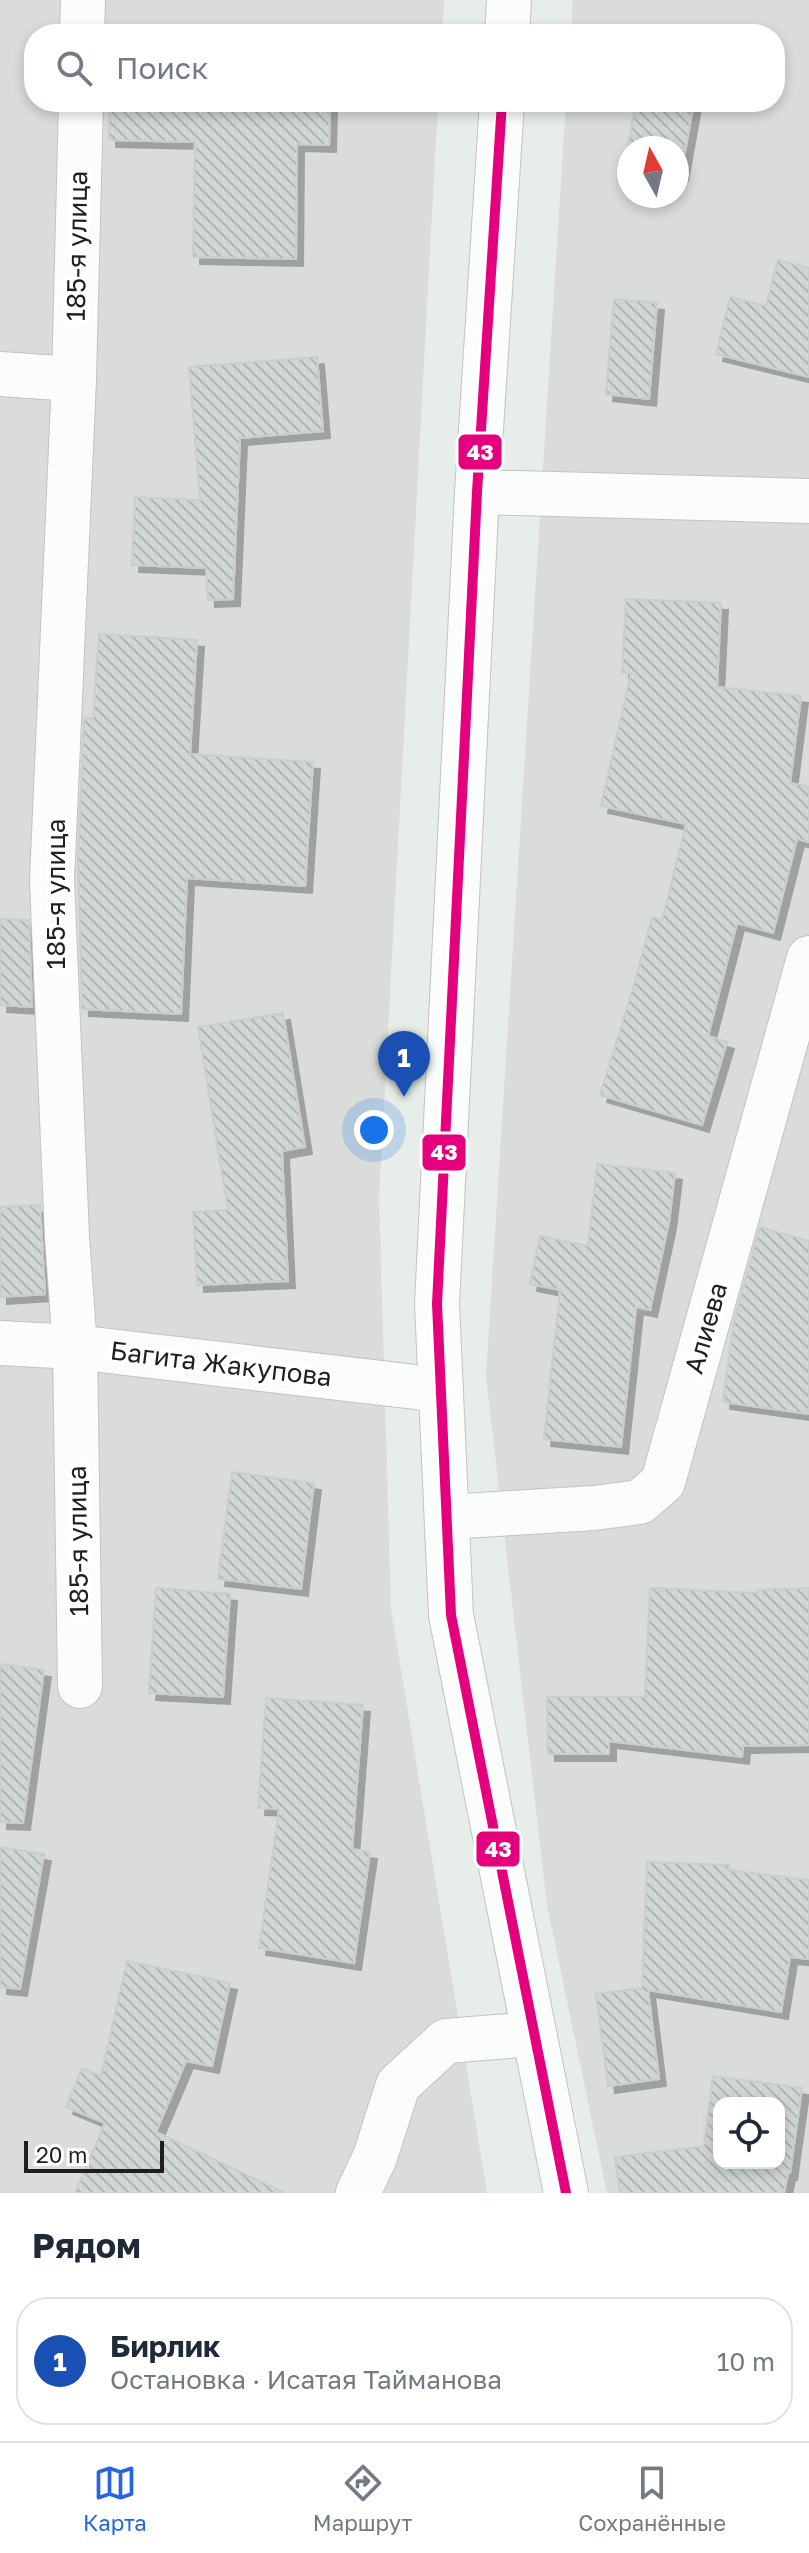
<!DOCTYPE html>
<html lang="ru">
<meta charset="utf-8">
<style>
:root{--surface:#fff;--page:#f2f2f3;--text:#1f2937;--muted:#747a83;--line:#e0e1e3;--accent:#2563eb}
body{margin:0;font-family:"Golos Text",sans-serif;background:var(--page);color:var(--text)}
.controls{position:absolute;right:24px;bottom:24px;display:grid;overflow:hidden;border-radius:16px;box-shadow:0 4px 12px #0003}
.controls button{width:72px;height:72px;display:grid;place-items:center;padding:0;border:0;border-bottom:2px solid var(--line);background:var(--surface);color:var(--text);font:40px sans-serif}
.compass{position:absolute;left:617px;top:136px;width:72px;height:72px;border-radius:50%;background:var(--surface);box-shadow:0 4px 12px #0003;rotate:352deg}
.scale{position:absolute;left:24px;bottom:20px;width:140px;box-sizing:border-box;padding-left:8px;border:4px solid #1f1f1f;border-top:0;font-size:22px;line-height:28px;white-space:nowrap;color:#1f1f1f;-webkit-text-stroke:6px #fff;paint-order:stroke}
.you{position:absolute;left:374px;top:1130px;width:28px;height:28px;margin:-20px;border:6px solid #fff;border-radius:50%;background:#1a73e8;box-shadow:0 0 0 12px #1a73e833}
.badge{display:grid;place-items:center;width:52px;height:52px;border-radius:50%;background:var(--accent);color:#fff;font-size:26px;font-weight:700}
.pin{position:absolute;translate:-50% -66px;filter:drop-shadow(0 2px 4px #0008)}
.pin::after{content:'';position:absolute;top:42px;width:28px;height:24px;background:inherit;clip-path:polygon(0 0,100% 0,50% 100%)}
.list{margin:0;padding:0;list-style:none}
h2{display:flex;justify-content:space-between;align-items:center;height:104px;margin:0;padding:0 32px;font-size:34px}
h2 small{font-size:26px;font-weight:400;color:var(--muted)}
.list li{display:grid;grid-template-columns:52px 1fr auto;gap:24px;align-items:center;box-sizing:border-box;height:128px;margin:0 16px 16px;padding:0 16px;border:2px solid var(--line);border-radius:32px}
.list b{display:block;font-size:30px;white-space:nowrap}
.list p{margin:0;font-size:26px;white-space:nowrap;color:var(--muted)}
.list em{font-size:26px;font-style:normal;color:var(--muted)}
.icon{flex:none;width:44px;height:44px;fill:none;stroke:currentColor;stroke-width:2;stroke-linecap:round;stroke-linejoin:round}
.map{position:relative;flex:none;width:809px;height:2193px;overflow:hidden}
.search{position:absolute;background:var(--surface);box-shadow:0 4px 12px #0003;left:24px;right:24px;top:24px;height:88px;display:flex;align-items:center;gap:20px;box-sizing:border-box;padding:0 28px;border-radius:32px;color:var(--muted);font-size:30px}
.sheet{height:248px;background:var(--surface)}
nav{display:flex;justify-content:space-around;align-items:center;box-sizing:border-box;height:112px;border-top:2px solid var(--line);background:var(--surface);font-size:22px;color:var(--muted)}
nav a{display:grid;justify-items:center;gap:4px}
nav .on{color:var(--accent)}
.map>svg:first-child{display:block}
.residential{fill:#d9dcd9;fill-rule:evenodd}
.building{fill:url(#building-back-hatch);stroke:#c8d0c9;stroke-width:2;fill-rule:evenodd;filter:url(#shadow)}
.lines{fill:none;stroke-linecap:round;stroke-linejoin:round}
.minor-casing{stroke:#c2c4c2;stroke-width:46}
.tertiary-casing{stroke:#c2c4c2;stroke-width:46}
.minor{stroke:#fbfcfc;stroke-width:44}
.tertiary{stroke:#fbfcfc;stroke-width:44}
.bus-1-casing{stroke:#fff;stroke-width:16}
.bus-1{stroke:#e5007d;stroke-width:10}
.labels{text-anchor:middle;stroke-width:8;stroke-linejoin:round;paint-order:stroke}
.street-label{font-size:26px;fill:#1f1f1f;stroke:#fff}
.line-badge{stroke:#fff;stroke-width:3}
.badge-label{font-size:22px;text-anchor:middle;font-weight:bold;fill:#fff}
</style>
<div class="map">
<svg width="809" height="2193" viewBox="0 0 809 2193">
<defs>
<pattern id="building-back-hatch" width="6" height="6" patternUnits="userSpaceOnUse" patternTransform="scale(2)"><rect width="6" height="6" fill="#d0d6d1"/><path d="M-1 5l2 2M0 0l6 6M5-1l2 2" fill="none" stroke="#b2b7b3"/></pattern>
<filter id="shadow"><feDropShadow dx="7" dy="7" stdDeviation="0" flood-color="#0004"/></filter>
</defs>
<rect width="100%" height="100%" fill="#e7ede8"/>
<g class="residential">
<path d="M 0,0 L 444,0 L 442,34 L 34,34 L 34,102 L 438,102 L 379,1197 L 391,1609 L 487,2193 L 0,2193 Z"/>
<path d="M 573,0 L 809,0 L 809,2193 L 607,2193 L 547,1905 L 486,1376 L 566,102 L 775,102 L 775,34 L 571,34 ZM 629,148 L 677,148 L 677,196 L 629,196 ZM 719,2103 L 779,2103 L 779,2163 L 719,2163 Z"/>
</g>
<g class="building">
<path d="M 109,102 L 330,102 L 329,145 L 297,144 L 296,259 L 193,257 L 195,142 L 109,140 Z"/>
<path d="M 636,102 L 694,102 L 681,174 L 677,173 L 677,148 L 629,148 L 629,164 L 625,163 Z"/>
<path d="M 778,260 L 809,268 L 809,377 L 716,354 L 730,297 L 766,306 Z"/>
<path d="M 614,299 L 657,303 L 649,399 L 606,394 Z"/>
<path d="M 317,357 L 323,431 L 240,438 L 233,599 L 208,600 L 206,568 L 132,565 L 135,497 L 200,500 L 189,367 Z"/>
<path d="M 626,599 L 721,603 L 717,687 L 801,696 L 790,783 L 809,787 L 809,842 L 797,839 L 773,933 L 737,923 L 708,1036 L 727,1042 L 702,1125 L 600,1095 L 636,978 L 652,917 L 662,920 L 686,824 L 601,806 L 631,673 L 622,673 Z"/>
<path d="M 99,634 L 197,640 L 190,754 L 313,762 L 305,886 L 187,878 L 181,1014 L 82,1009 L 78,858 L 84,718 L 93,718 Z"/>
<path d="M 0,919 L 29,920 L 32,1007 L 0,1005 Z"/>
<path d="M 283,1013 L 305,1147 L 282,1151 L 288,1281 L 197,1285 L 193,1212 L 228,1210 L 198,1027 Z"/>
<path d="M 597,1164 L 675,1173 L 669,1222 L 650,1310 L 636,1307 L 621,1447 L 544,1439 L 560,1290 L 530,1284 L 540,1236 L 588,1246 Z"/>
<path d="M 40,1205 L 45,1294 L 0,1297 L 0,1207 Z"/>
<path d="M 760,1227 L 809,1241 L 809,1414 L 723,1402 L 733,1325 Z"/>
<path d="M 232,1472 L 314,1483 L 301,1589 L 218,1579 Z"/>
<path d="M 156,1588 L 230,1594 L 223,1697 L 149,1693 Z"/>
<path d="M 650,1588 L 757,1593 L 757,1590 L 809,1588 L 809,1745 L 743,1746 L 742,1757 L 609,1741 L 609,1754 L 548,1754 L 547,1697 L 645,1697 Z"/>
<path d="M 0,1664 L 44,1670 L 23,1823 L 0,1822 Z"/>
<path d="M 266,1698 L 363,1705 L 352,1849 L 370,1852 L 354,1963 L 259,1948 L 279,1809 L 258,1808 Z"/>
<path d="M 0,1847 L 44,1854 L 20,1989 L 0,1987 Z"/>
<path d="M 647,1862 L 729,1865 L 728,1870 L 809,1880 L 809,1959 L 790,1957 L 781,2012 L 648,1990 L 659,2079 L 608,2086 L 596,1994 L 642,1988 Z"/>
<path d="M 127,1961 L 230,1983 L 212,2066 L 186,2061 L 156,2132 L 285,2193 L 75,2193 L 105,2123 L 66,2107 L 82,2068 L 101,2076 Z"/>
<path d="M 713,2076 L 802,2088 L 790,2173 L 788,2173 L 784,2193 L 620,2193 L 615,2157 L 704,2146 ZM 719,2103 L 779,2103 L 779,2163 L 719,2163 Z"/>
</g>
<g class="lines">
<g class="minor-casing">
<g id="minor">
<path d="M 82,34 L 83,0"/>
<path d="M 0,374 L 74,379"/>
<path d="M 477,492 L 809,501"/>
<path d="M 0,1343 L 75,1347 L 441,1390"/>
<path d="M 447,1517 L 594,1508 L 640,1502 L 663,1482 L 809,958"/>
<path d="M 80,1686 L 75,1347 L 67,1237 L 52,880 L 74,379 L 81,102"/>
<path d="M 358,2193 L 375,2157 L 398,2085 L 446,2041 L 533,2034"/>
</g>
</g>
<g class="tertiary-casing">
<g id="tertiary">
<path d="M 507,34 L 509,0"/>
<path d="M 502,102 L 477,492 L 437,1304 L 451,1615 L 566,2193"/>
</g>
</g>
<use href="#minor" class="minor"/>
<use href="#tertiary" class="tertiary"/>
<g class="bus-1-casing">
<path id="bus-1" d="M 502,102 L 477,492 L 437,1304 L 451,1615 L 566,2193"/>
</g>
<use href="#bus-1" class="bus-1"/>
</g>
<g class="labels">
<g class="street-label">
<text transform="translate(77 246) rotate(-89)" y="9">185-я улица</text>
<text transform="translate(56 894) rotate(-90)" y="9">185-я улица</text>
<text transform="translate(706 1328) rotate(-74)" y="9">Алиева</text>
<text transform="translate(221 1364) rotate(7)" y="9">Багита Жакупова</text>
<text transform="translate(78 1541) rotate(-91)" y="9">185-я улица</text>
</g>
</g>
<g class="line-badge">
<rect x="457" y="433" width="46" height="38" rx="8" fill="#e5007d"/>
<rect x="421" y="1133" width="46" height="39" rx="8" fill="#e5007d"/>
<rect x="475" y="1830" width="46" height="38" rx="8" fill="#e5007d"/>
</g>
<g class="badge-label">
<text x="480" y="460">43</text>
<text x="444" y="1160">43</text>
<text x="498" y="1857">43</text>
</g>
</svg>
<div class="controls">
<button><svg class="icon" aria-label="locate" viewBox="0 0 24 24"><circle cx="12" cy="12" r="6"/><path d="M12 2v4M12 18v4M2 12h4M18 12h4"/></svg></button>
</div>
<svg class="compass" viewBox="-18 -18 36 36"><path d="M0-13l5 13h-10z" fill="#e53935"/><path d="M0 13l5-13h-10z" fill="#747a83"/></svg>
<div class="scale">20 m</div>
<div class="you"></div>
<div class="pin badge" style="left:404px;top:1097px;background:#1a4fb4">1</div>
<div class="search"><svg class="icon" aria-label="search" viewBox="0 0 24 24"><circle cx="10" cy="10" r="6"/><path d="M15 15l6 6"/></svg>Поиск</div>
</div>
<section class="sheet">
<h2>Рядом<small></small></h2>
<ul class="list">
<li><span class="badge" style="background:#1a4fb4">1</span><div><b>Бирлик</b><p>Остановка · Исатая Тайманова</p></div><em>10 m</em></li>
</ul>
</section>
<nav>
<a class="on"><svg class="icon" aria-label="map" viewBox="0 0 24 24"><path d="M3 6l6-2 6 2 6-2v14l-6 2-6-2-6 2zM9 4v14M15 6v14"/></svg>Карта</a>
<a><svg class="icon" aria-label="directions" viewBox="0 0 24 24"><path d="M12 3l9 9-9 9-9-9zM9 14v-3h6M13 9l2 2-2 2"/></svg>Маршрут</a>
<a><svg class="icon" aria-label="saved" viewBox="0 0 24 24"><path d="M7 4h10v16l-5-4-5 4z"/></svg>Сохранённые</a>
</nav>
